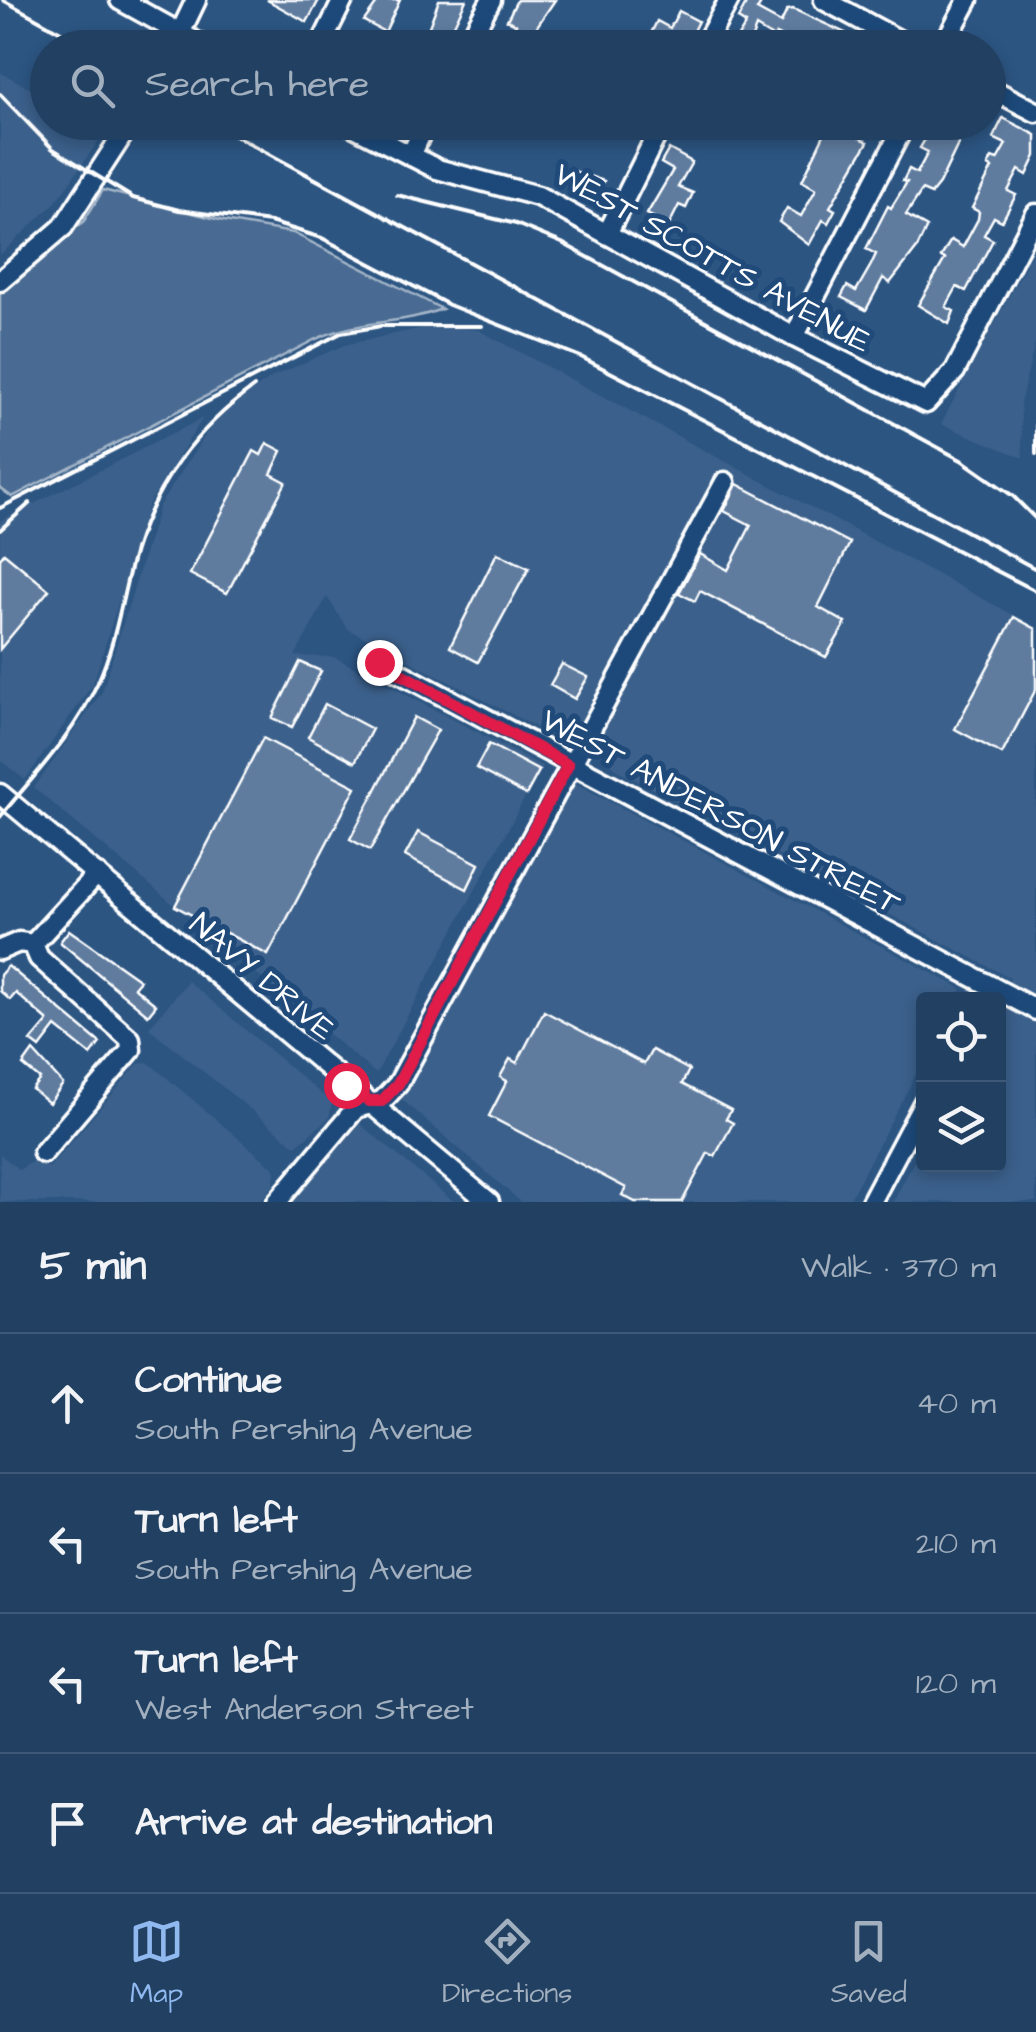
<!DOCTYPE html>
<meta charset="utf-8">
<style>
:root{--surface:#214062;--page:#2d4b6b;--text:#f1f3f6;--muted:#a2afbe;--line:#3e5977;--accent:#90b9f0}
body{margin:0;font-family:"Architects Daughter",sans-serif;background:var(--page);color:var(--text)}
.controls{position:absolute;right:30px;bottom:30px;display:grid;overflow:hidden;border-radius:10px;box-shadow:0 5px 15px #0003}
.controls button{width:90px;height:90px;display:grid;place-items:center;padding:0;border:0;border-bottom:2px solid var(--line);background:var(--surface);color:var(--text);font:50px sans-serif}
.stop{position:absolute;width:30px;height:30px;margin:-22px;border:8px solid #e11d48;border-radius:50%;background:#fff}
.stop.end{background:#e11d48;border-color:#fff;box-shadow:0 2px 10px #0008}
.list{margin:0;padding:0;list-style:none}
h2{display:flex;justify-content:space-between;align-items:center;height:130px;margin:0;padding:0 40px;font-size:42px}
h2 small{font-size:32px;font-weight:400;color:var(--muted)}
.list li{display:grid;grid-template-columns:65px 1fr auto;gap:30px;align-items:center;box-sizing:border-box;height:140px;padding:0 40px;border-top:2px solid var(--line)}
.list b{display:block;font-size:38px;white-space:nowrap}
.list p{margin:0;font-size:32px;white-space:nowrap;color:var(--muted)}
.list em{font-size:32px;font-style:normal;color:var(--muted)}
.icon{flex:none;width:55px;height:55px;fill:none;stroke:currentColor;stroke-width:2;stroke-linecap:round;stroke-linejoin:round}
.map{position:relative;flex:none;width:1036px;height:1202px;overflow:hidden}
.search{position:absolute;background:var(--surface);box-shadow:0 5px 15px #0003;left:30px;right:30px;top:30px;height:110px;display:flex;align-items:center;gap:25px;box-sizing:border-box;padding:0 35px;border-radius:55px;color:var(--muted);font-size:38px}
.sheet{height:690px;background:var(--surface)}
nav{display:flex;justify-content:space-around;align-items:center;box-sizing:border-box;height:140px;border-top:2px solid var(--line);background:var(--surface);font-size:28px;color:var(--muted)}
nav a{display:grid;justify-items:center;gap:5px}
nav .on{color:var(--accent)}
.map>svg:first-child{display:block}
.built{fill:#3b618b}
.green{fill:#486b92;stroke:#a4b5c8;stroke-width:2.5}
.building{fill:#5e7c9f;stroke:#fff;stroke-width:2.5}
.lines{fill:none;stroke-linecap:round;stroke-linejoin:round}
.minor-casing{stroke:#fff;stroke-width:25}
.minor{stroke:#1f4a7a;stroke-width:18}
.rail{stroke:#fff;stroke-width:4}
.route{stroke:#e11d48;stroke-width:12}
.labels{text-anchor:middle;stroke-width:10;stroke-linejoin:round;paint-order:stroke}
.street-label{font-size:32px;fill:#fff;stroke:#1f4a7a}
</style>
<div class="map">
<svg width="1036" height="1202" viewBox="0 0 1036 1202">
<rect width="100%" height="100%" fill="#2c5582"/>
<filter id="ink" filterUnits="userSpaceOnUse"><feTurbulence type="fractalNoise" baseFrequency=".01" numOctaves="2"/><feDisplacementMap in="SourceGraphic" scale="20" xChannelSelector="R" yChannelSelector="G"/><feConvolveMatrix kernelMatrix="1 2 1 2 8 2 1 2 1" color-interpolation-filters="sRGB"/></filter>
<g filter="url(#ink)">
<g class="built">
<path d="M 0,72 L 47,98 L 48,122 L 93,123 L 106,130 L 56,202 L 0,255 Z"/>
<path d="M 1036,246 L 1036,339 L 1020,403 L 1023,458 L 941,424 Z"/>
<path d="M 432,326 L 478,330 L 1036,627 L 1036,1202 L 893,1202 L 923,1144 L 924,1164 L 998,1164 L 999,1002 L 1010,978 L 619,771 L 594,747 L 562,730 L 557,738 L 348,629 L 327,597 L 295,656 L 334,657 L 542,766 L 376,1074 L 34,788 L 102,692 L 159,506 L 219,414 L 274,376 L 344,345 Z"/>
<path d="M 203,418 L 149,503 L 93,684 L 25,780 L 0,760 L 0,521 Z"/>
<path d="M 569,780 L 962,989 L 956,999 L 924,999 L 923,1061 L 848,1202 L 521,1202 L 400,1098 Z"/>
<path d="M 188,981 L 332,1103 L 329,1118 L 296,1146 L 149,1028 Z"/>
<path d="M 148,1062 L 275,1169 L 274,1184 L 259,1202 L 0,1202 L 0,1154 L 19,1170 L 37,1158 L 49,1168 L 138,1064 Z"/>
<path d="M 359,1123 L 454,1202 L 293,1202 Z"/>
</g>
<path class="green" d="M 103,190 L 224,221 L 293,233 L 442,309 C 400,325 362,319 316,339 L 12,497 L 0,488 L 0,292 L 84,221 Z"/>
<g class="building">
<path d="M 267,0 L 319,0 L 307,22 Z"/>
<path d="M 379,0 L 400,0 L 385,32 L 364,21 Z"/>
<path d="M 439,0 L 466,0 L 443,48 L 421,48 Z"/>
<path d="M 517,0 L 555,0 L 527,41 L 539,48 L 513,48 L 505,43 L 516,24 L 507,20 Z"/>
<path d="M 748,0 L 763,0 L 757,10 L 781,23 L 787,10 L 793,9 L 850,35 L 844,48 L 813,48 L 793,37 L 791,42 L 776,34 L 774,38 L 756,27 L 748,48 L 722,48 L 728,36 L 736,40 L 746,24 L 738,19 Z"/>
<path d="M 679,11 L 698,21 L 691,35 L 684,31 L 674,48 L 644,48 L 657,21 L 670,28 Z"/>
<path d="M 1003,118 L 1036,135 L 1036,156 L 1027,175 L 1019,170 L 1008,191 L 1016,195 L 1002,221 L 994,217 L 984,235 L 993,240 L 966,291 L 957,287 L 946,307 L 954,311 L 949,324 L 918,305 L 945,259 L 941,257 L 951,240 L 963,247 L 978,219 L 979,212 L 972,208 L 992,168 L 988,166 L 992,158 L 997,160 L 1006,144 L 993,138 Z"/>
<path d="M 830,122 L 868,142 L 830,207 L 835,210 L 828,223 L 823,220 L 809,245 L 779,222 L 787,208 L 801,216 L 816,189 L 802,181 Z"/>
<path d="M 935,122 L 962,122 L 957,131 L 963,134 L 939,184 L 931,194 L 922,190 L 906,215 L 927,227 L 917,248 L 890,283 L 883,278 L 866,310 L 841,297 L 847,286 L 856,291 L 871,265 L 876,254 L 866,249 L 888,206 L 891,208 L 907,182 L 903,181 L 909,169 L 917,173 L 928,152 L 920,148 Z"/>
<path d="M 669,149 L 692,162 L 678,187 L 693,193 L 686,208 L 679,205 L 669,225 L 647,214 L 673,170 L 661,163 Z"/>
<path d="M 571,170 L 604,181 L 598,195 L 564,184 Z"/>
<path d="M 267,443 L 282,451 L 271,474 L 286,482 L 227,593 L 190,574 L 254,451 L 261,455 Z"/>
<path d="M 737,484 L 850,543 L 818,607 L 846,623 L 826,657 L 700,591 L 695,601 L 679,593 L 700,554 L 728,570 L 751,525 L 724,511 Z"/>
<path d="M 4,553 L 49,590 L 0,649 L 0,558 Z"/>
<path d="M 497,553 L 529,568 L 478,662 L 450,647 Z"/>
<path d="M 1014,617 L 1036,629 L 1036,689 L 1002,754 L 955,729 Z"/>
<path d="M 300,662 L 321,671 L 292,727 L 272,718 Z"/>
<path d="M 562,664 L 588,677 L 575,699 L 550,685 Z"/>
<path d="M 325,704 L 372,729 L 355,762 L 308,737 Z"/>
<path d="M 414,717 L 438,730 L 370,850 L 350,839 Z"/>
<path d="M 263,738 L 356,787 L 268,955 L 175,906 Z"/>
<path d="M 489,744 L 539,771 L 526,795 L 476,768 Z"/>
<path d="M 418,832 L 479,864 L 467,889 L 405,856 Z"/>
<path d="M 69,930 L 140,980 L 134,987 L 156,1005 L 148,1015 L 60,942 Z"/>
<path d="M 8,966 L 100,1043 L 91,1055 L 56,1027 L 40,1048 L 31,1041 L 48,1021 L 16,993 L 10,1000 L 0,991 L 0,975 Z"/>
<path d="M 544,1011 L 644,1064 L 652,1050 L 689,1070 L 682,1084 L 731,1110 L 726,1119 L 733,1123 L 715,1156 L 708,1153 L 682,1202 L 635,1202 L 622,1195 L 626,1188 L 489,1116 L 507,1081 L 500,1077 L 510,1059 L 517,1063 Z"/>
<path d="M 33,1051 L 63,1084 L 49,1103 L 32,1089 L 40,1079 L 23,1065 Z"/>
</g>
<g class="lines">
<g class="minor-casing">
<g id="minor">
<path d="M 120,0 L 207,48"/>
<path d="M 824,0 L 913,48"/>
<path d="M 173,48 L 196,0"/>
<path d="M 319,48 L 343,0"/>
<path d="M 465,48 L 491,0"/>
<path d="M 703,48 L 729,0"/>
<path d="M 942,48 L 968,0"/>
<path d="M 988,87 L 1036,112"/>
<path d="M 345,122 L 437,169 L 538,196 L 794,337 L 926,403 L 955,371 L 1036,214"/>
<path d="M 411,156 L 426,122"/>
<path d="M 607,234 L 663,122"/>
<path d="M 0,281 L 63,227 L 131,122"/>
<path d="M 794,337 L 906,122"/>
<path d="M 379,662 L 1036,1010"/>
<path d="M 0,794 L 489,1202"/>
<path d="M 33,944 L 39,958 L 130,1039 L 131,1050 L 43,1153"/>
<path d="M 33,944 L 97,874"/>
<path d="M 0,950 L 19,942 L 33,944"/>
<path d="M 277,1202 L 356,1108 L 382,1101 L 398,1084 L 725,482"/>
<path d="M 871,1202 L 924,1102"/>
</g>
</g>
<use href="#minor" class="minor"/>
<g class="rail">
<path d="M 3,0 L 90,48"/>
<path d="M 0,94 L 53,149 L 133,198 L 179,210 L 270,222 L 322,238 L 449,305 L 581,357 L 1036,591"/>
<path d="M 210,122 L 1036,569"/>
<path d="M 397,195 L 516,224 L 562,243 L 963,461 L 1013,496 L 1036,519"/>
<path d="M 1036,412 L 1036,454"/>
<path d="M 0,508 L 341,333 L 381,326 L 482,326"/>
<path d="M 0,530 L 30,503"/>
<path d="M 0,817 C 36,773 74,735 98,682 C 117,640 122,594 135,550 C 155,484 197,428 254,387"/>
</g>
</g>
</g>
<g class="lines" filter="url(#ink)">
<path class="route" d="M 346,1085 L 369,1101 L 382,1101 L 398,1084 L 568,765 L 379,662"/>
</g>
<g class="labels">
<g class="street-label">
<text transform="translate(713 257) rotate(29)" y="11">WEST SCOTTS AVENUE</text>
<text transform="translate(721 811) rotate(28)" y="11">WEST ANDERSON STREET</text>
<text transform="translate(263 976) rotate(40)" y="11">NAVY DRIVE</text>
</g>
</g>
</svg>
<div class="controls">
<button><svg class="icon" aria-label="locate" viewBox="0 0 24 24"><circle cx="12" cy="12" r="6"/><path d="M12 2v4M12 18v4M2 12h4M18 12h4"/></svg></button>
<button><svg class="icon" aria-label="layers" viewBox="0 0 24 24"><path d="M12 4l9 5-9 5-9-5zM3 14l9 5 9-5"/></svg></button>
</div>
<div class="stop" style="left:346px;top:1085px"></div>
<div class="stop end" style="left:379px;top:662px"></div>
<div class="search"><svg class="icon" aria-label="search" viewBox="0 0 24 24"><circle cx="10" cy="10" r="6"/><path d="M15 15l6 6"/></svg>Search here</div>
</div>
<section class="sheet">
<h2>5 min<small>Walk · 370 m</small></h2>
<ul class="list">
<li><svg class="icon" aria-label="ahead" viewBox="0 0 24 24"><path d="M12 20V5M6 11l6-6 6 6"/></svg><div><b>Continue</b><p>South Pershing Avenue</p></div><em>40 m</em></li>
<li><svg class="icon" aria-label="left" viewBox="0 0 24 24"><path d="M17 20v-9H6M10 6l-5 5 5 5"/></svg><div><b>Turn left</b><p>South Pershing Avenue</p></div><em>210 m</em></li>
<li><svg class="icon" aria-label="left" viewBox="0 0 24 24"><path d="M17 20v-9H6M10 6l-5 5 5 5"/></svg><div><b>Turn left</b><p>West Anderson Street</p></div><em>120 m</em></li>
<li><svg class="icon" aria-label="arrive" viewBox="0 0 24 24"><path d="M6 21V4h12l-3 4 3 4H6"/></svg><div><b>Arrive at destination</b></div></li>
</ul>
</section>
<nav>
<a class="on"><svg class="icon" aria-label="map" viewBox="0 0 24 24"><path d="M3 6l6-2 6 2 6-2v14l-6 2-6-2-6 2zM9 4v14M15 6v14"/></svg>Map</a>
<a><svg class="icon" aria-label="directions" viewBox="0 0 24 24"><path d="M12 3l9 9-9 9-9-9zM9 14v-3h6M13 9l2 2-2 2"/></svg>Directions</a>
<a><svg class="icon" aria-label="saved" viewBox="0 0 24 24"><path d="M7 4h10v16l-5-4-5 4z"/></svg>Saved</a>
</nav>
